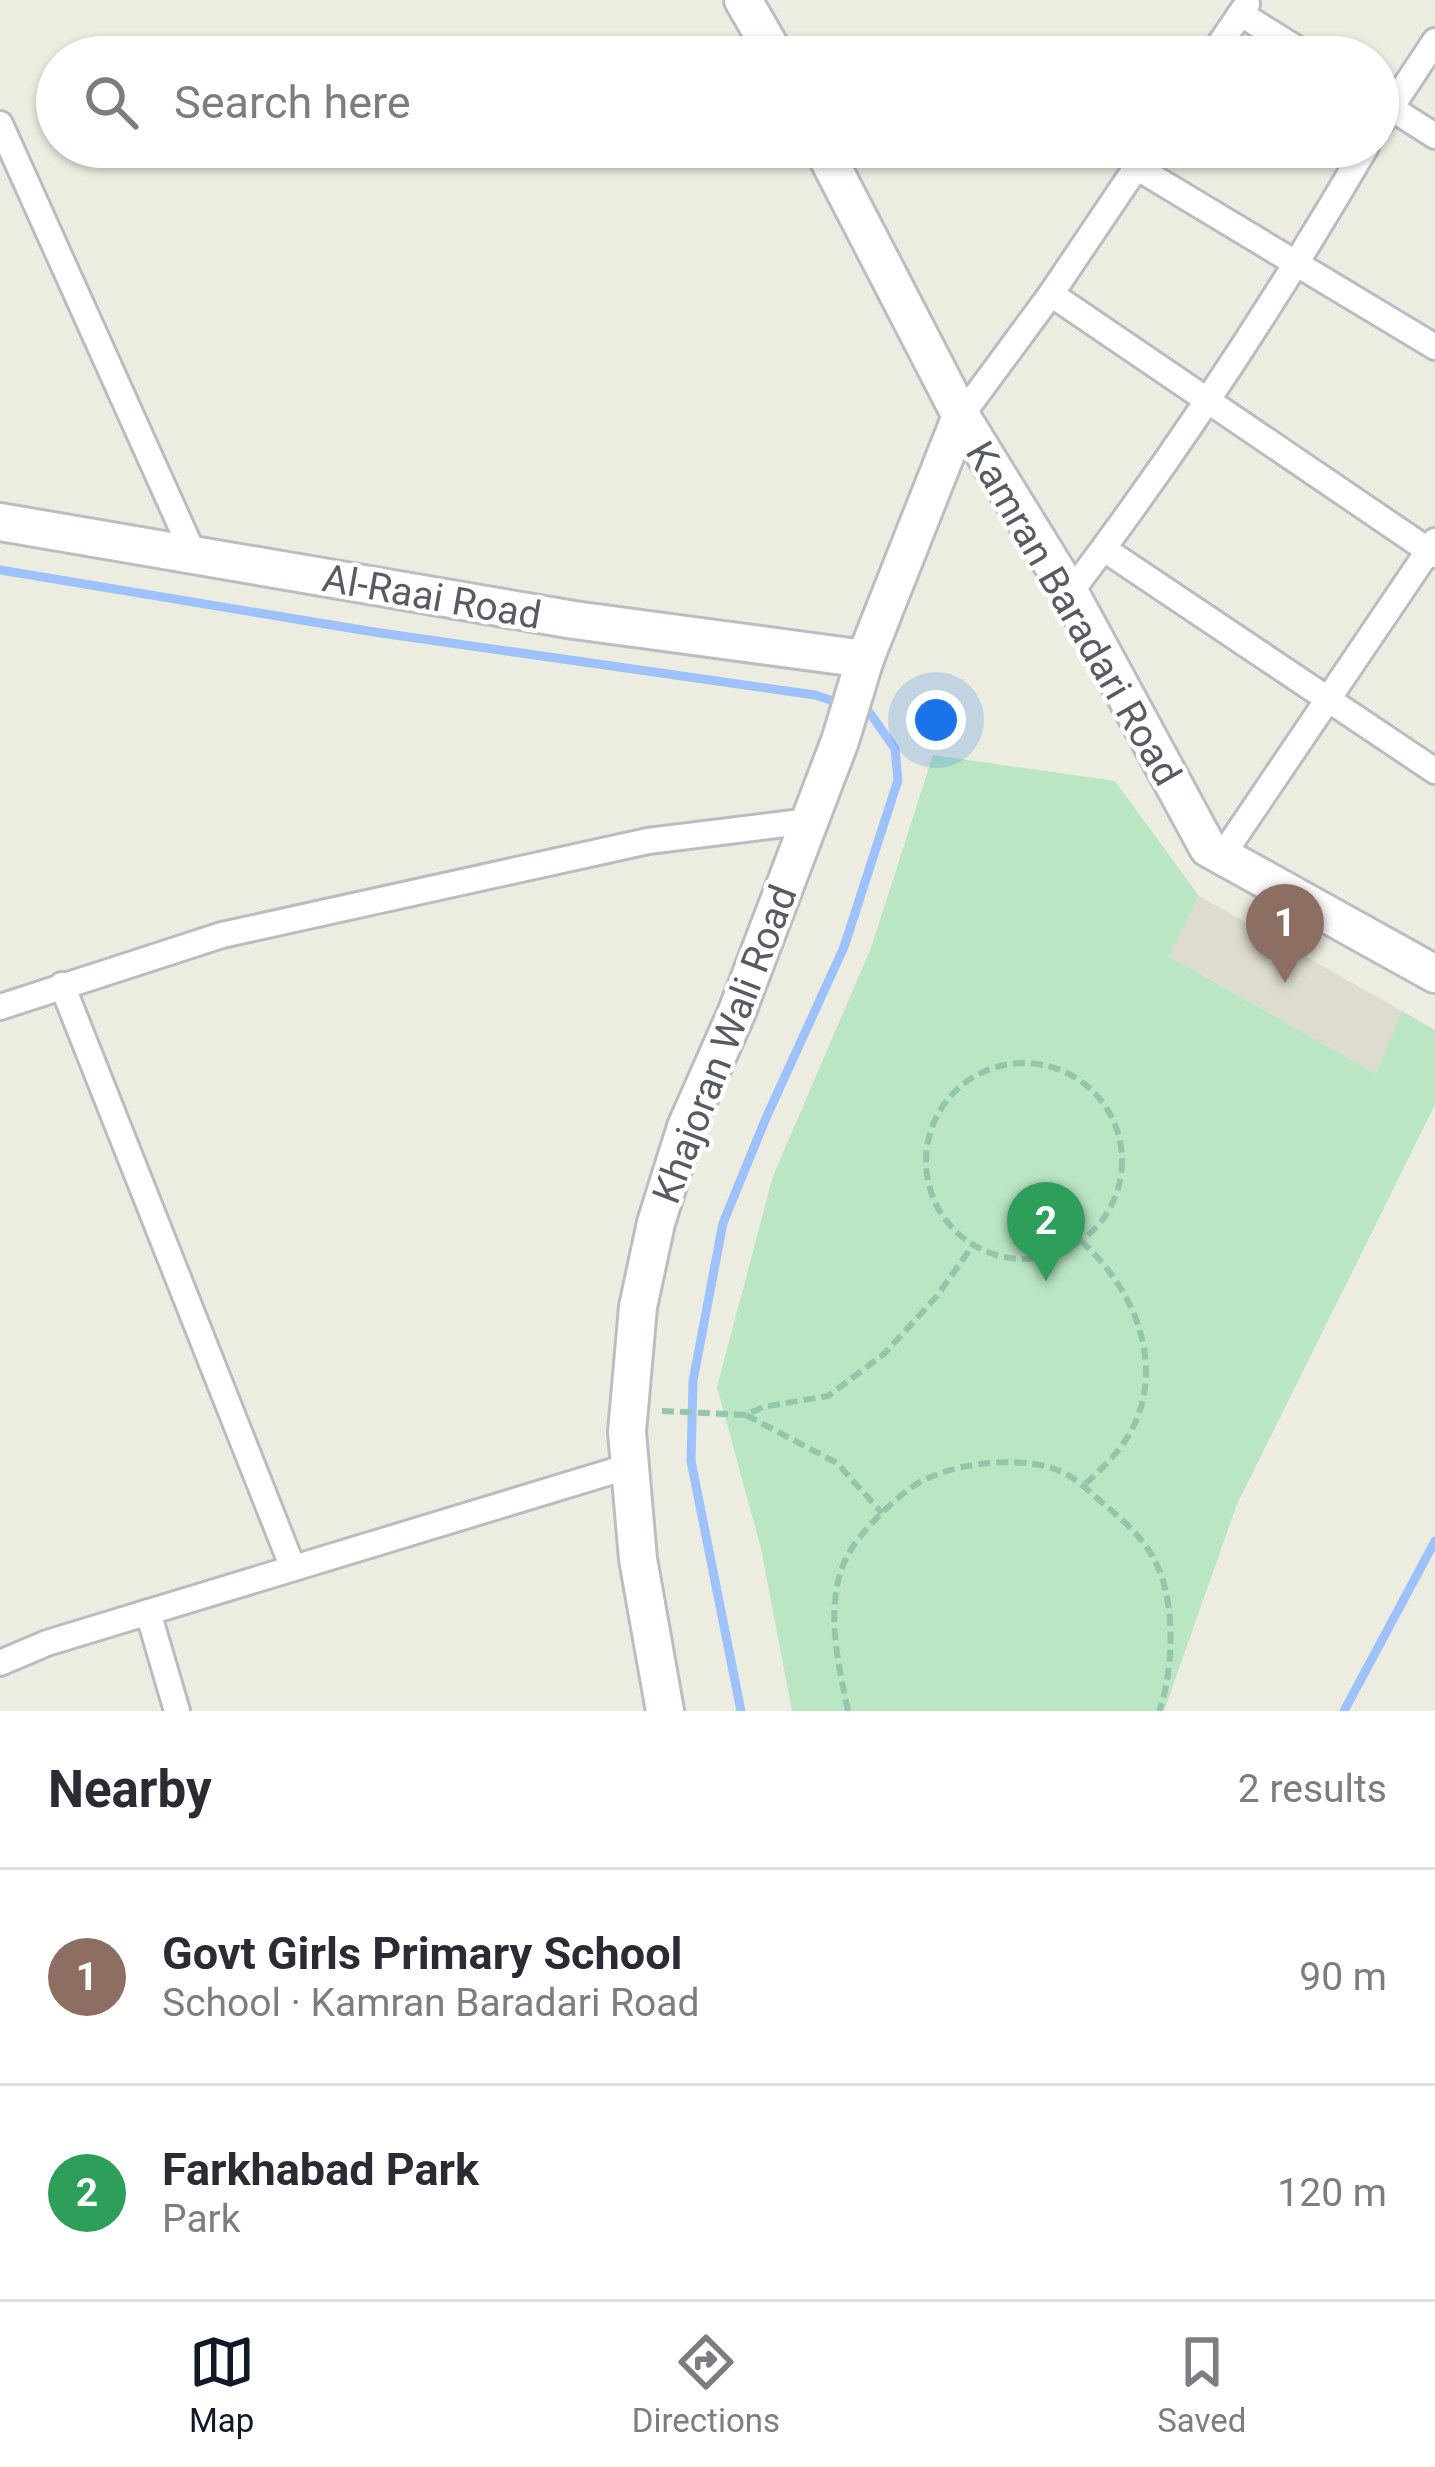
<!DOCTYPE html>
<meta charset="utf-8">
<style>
:root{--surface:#fff;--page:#f2f2f3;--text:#2b2b33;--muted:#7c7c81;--line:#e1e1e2;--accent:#111827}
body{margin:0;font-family:Roboto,sans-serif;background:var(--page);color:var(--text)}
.you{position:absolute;left:936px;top:720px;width:42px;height:42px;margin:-30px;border:9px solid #fff;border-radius:50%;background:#1a73e8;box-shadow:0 0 0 18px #1a73e833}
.badge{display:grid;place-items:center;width:78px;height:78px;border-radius:50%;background:var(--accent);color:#fff;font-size:39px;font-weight:700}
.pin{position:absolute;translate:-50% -99px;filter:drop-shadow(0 3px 6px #0008)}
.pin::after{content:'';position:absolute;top:63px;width:42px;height:36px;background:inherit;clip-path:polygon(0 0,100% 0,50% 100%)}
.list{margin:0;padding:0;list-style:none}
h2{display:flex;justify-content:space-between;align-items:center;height:156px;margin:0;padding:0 48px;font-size:51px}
h2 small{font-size:39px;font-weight:400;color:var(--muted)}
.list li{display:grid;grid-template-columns:78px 1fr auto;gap:36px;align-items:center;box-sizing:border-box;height:216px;padding:0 48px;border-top:3px solid var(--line)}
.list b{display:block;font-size:45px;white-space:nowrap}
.list p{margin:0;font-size:39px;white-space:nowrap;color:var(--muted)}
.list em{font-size:39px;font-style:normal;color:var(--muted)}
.icon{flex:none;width:66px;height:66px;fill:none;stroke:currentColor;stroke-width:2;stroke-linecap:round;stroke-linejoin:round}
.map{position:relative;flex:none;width:1435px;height:1711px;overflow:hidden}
.search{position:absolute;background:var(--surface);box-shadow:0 3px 9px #0004;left:36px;right:36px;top:36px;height:132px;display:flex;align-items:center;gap:30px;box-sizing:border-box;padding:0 42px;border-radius:66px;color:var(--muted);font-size:45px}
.sheet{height:588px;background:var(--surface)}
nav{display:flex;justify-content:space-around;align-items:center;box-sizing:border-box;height:168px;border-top:3px solid var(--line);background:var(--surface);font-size:33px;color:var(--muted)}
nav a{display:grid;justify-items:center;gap:6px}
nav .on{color:var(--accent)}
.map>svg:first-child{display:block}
.education{fill:#dddccf}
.green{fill:#bae6c3}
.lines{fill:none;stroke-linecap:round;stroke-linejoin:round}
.stream{stroke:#9ec2ff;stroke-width:9}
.street-casing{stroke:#bbbcc3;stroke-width:30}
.secondary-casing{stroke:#bbbdc5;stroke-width:42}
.path{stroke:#93c7ac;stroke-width:6;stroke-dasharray:12 6;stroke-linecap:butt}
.street{stroke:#fff;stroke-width:24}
.secondary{stroke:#fff;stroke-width:36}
.labels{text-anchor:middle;stroke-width:9;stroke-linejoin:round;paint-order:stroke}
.street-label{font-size:39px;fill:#595b62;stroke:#fff}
</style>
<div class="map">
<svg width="1435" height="1711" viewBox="0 0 1435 1711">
<rect width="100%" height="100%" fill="#edece0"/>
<path class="education" d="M 1199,896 L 1402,1011 L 1377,1075 L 1168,955 Z"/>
<path class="green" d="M 933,755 L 1115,781 L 1199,896 L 1169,956 L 1376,1074 L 1402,1011 L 1435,1030 L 1435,1105 L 1237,1504 L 1164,1711 L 792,1711 L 761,1549 L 717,1387 L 773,1176 L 871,948 Z"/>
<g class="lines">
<g class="stream">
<path d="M 0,570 L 374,632 L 815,695 L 840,703"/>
<path d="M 741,1711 L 691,1461 L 693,1381 L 723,1223 L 766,1118 L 844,947 L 898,780 L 895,749 L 870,713 L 856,709"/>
<path d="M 1344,1711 L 1435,1541"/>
</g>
<g class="street-casing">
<g id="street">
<path d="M 1241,14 L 1310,57"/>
<path d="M 1211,57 L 1247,4"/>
<path d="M 1380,101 L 1435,136"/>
<path d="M 0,124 L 194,555"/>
<path d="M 1378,127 L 1435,41"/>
<path d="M 1136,167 L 1435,347"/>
<path d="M 1051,294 L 1435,555"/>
<path d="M 961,416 L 1051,294 L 1150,147"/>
<path d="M 1104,549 L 1435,771"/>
<path d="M 1070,593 C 1178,451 1276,301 1366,147"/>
<path d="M 1222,856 L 1435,541"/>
<path d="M 62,985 L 293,1568"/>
<path d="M 0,1007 L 222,935 L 648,841 L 809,821"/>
<path d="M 148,1612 L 177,1711"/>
<path d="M 0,1663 L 47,1643 L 630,1466"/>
</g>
</g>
<g class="secondary-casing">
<g id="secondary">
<path d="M 743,0 L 776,57"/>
<path d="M 822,147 L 961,416 L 1070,593 L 1208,848 L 1435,974"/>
<path d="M 0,522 L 574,620 L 865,659"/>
<path d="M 665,1711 L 638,1559 L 627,1432 L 638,1307 L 656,1223 L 686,1127 L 736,1014 L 840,741 L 865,659 L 961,416"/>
</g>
</g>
<g class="path">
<circle cx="1024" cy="1161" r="98"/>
<path d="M 1081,1241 C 1136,1290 1169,1370 1127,1438 C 1115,1457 1098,1472 1082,1487"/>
<path d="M 662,1411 L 746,1415 L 763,1407 L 828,1396 L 884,1354 L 937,1296 L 973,1245"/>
<path d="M 746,1415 L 837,1463 L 882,1513"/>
<path d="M 848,1711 C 839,1667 827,1619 840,1574 C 847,1548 869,1525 888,1507 C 901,1495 916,1482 933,1476 C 967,1461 1035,1455 1068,1475 C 1083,1484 1097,1499 1111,1510 C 1131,1527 1152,1548 1161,1575 C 1175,1613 1173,1673 1159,1711"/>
</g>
<use href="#street" class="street"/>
<use href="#secondary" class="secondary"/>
</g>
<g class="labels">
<g class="street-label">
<text transform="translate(432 596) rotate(10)" y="14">Al-Raai Road</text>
<text transform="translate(1074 613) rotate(60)" y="14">Kamran Baradari Road</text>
<text transform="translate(724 1044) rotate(-69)" y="14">Khajoran Wali Road</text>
</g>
</g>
</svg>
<div class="you"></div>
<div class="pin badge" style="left:1285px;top:983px;background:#8d6e63">1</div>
<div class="pin badge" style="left:1046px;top:1281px;background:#2e9e5b">2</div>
<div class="search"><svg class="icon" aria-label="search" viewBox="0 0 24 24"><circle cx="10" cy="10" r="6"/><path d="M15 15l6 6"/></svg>Search here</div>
</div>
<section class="sheet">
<h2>Nearby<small>2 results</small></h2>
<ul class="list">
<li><span class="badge" style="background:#8d6e63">1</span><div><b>Govt Girls Primary School</b><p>School · Kamran Baradari Road</p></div><em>90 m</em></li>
<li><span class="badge" style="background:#2e9e5b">2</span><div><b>Farkhabad Park</b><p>Park</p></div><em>120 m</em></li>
</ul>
</section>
<nav>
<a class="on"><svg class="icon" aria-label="map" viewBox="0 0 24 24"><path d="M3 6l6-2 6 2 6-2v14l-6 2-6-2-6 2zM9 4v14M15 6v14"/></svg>Map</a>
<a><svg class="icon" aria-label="directions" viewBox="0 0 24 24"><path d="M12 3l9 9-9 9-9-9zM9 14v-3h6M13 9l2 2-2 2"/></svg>Directions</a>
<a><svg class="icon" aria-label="saved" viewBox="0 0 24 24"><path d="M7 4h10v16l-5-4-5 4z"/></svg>Saved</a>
</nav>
